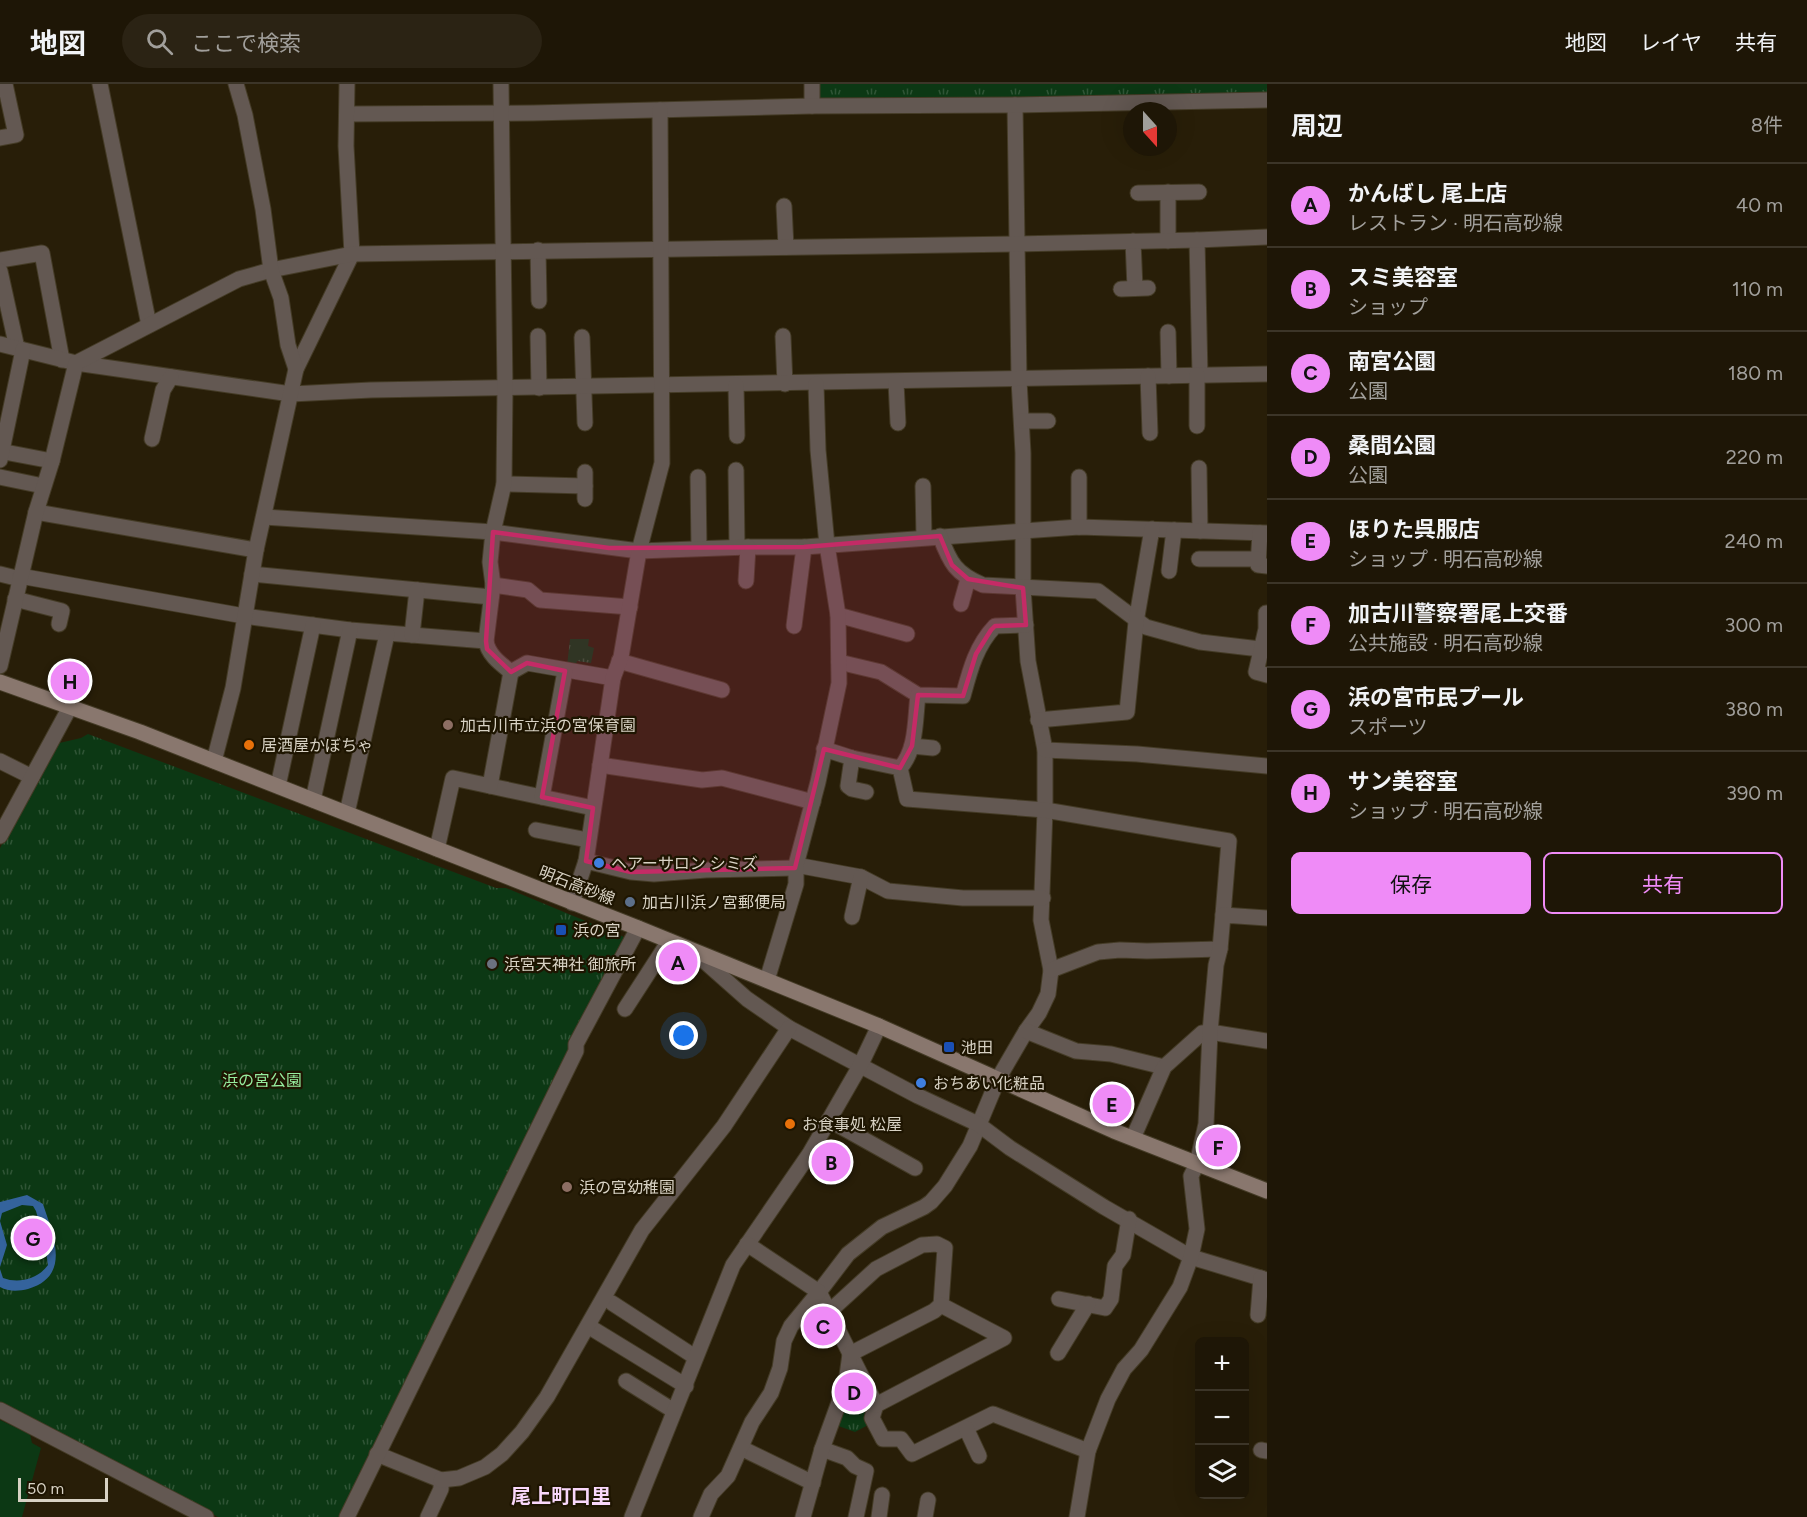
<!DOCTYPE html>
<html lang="ja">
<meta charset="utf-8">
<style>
:root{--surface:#1e1606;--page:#2b2314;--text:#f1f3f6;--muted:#a19f9b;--line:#3c3528;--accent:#ef8bf7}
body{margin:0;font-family:Figtree,"Noto Sans JP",sans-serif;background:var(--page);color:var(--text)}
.controls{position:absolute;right:18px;bottom:18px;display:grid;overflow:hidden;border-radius:9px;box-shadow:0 6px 24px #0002}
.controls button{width:54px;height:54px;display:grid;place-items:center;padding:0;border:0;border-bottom:2px solid var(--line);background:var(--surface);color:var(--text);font:30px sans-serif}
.compass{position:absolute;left:1123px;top:18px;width:54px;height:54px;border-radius:50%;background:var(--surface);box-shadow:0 6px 24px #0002;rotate:159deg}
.scale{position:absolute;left:18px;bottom:15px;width:90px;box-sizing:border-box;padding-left:6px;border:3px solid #d8d2c4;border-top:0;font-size:16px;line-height:21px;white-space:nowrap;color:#d8d2c4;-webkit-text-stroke:4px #1e1501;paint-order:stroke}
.you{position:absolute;left:684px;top:952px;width:21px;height:21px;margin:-15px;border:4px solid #fff;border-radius:50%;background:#1a73e8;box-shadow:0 0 0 9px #1a73e833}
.badge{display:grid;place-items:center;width:39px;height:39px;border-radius:50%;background:var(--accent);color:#111;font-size:20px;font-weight:700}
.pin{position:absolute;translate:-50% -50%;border:3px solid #fff;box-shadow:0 2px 6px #0006}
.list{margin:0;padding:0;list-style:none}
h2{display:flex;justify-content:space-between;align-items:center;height:78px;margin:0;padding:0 24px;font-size:26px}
h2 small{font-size:20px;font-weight:400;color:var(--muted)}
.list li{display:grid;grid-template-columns:39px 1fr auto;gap:18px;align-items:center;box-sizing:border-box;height:84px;padding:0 24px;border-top:2px solid var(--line)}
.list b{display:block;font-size:22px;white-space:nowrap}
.list p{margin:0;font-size:20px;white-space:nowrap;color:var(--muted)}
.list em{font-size:20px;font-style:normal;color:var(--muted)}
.actions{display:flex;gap:12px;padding:18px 24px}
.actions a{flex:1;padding:14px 0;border:2px solid var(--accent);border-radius:9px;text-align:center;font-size:21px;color:var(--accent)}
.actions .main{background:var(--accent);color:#111}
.icon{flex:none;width:33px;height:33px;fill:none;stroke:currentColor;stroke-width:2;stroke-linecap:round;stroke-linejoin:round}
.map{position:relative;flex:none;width:1267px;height:1433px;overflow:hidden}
header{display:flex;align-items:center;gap:36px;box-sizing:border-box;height:84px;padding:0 30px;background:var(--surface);border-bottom:2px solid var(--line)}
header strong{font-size:28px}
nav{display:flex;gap:33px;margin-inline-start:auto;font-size:21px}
.search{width:420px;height:54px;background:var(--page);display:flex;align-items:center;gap:15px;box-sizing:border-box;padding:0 21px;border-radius:33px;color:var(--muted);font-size:22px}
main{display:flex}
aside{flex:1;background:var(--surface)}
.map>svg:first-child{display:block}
.grass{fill:#0c3814}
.park{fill:url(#park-tufts)}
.water{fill:#34639c}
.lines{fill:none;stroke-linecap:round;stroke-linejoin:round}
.street-casing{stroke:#443b26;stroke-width:17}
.secondary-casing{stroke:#443b26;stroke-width:17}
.street{stroke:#635852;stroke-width:15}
.secondary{stroke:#89776e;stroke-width:15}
.marked{fill:#c42b66;fill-opacity:0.2;stroke:#c42b66;stroke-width:4.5;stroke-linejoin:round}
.education-dot{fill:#8d6e63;stroke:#1e1501;stroke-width:2}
.food-dot{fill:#e8710a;stroke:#1e1501;stroke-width:2}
.shop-dot{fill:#3f7fe0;stroke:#1e1501;stroke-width:2}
.service-dot{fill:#5c6f8a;stroke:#1e1501;stroke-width:2}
.transit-dot{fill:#1a4fb4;stroke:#1e1501;stroke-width:2}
.worship-dot{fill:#6b7280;stroke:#1e1501;stroke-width:2}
.labels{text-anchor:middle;stroke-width:4.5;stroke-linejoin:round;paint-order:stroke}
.poi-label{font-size:16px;fill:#d8d2c4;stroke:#1e1501;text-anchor:start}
.street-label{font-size:16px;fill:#d8d2c4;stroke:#1e1501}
.park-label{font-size:16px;fill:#95ec9e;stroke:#1e1501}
.quarter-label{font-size:20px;font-weight:bold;fill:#f9d7fb;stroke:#1e1501}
</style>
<header>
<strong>地図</strong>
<div class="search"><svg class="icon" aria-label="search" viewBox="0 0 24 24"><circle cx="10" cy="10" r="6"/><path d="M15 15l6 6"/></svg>ここで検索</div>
<nav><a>地図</a><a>レイヤ</a><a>共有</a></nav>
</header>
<main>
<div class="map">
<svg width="1267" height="1433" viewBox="0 0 1267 1433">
<defs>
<pattern id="park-tufts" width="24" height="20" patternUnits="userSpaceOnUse" patternTransform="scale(1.5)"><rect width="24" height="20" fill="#0c3814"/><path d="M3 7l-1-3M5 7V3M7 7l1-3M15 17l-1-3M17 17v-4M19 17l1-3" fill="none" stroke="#2f5435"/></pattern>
</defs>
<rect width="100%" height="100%" fill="#281e08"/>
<path class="grass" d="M 0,1336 L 30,1350 L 32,1359 L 41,1364 L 22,1433 L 0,1433 Z"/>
<g class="park">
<path d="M 816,0 L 1267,0 L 1267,9 L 816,20 Z"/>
<path d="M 570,555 L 589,555 L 588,562 L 594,564 L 591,579 L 577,577 L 575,583 L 567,582 Z"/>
<path d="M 88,650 L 496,804 L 506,804 L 624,853 L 571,953 L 570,969 L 339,1433 L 218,1433 L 0,1321 L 0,764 L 55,660 L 81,654 Z"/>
<path d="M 854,1292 L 870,1323 L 870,1340 L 855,1348 L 833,1340 Z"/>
</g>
<path class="water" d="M 27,1111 L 43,1120 C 53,1151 72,1192 28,1205 C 19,1207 9,1208 0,1203 L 0,1185 L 3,1194 C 19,1200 38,1195 48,1181 L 45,1161 L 36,1127 L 33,1122 L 22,1121 L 2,1129 L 0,1137 L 7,1161 L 0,1183 L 0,1118 Z"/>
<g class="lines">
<g class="street-casing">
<g id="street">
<path d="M 100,0 L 149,241"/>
<path d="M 812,0 L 812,22"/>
<path d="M 1015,21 L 1019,296 L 1023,369 L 1023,504 L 1028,577 L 1045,666 L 1045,726 L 1041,836 L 1051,886 L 1048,910 L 1039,929 L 1026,947 L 998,995 L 970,1062 L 945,1102 L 931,1118 L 924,1123 L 882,1143 L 848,1170 L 819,1208 L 876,1321 L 872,1334 L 883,1355 L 901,1355 L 912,1370 L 993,1330 L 1088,1367"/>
<path d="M 348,30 L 533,29 L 812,22 L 1015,21 L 1267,16"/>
<path d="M 0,54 L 16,51 L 5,0"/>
<path d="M 1168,108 L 1168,157"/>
<path d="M 1138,109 L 1199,108"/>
<path d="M 784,122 L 786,163"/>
<path d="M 1197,156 L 1200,291"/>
<path d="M 1133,157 L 1135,204"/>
<path d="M 538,166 L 539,217"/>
<path d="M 0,176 L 42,169 L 62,276"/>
<path d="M 0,187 L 17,264"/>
<path d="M 1121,205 L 1148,204"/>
<path d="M 1168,248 L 1169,292"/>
<path d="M 538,252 L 539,304"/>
<path d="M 783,252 L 785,300"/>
<path d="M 582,253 L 585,339"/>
<path d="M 0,260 L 76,279 L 291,310 L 371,306 L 1267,290"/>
<path d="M 296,285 L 352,170 L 346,62 L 347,0"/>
<path d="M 1148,292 L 1150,349"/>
<path d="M 896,298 L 898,339"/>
<path d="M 736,301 L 737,352"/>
<path d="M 1022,337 L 1048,337"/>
<path d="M 1197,342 L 1197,291"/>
<path d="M 152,355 L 163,306 L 171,293"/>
<path d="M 0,367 L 52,377"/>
<path d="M 0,376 L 23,266"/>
<path d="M 1199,384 L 1200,447"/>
<path d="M 736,386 L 737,463"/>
<path d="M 0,393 L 43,402"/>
<path d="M 698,393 L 699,464"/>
<path d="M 1079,393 L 1079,443"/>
<path d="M 504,400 L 585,402"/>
<path d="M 923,402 L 924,453"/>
<path d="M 585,415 L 585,388"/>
<path d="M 36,428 L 256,466"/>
<path d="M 264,433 L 493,448 L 639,467 L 748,463 L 804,463 L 1079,443 L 1267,449"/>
<path d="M 1260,449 L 1258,481 L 1267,482"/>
<path d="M 940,452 C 950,479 956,490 983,501 L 1098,507 L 1146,543 L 1200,558 L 1260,565"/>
<path d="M 1199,475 L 1258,475"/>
<path d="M 1169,487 L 1174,446"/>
<path d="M 0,490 L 20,495"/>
<path d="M 252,490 L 491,513"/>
<path d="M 20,492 L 244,532 L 350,546 L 486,557"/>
<path d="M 746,497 L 748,463"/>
<path d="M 493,501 L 528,506 L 540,516 L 630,523"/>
<path d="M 15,515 L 62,527 L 59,540"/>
<path d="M 961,520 L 968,495"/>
<path d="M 1266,529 L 1266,545 L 1256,588 L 1267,591"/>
<path d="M 838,531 L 907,550"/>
<path d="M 794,542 L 804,463"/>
<path d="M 412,551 L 417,506"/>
<path d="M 619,577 L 722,606"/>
<path d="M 839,578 L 881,588 L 918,611 L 963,612 C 970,586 976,562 995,542 L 1026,541"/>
<path d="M 0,582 L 36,428 L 52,377 L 76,279 L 239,195 L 271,186 L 352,170 L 1016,160 L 1197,156 L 1267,153"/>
<path d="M 511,588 L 527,579 L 613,594"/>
<path d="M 1038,636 L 1127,628 L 1136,538 L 1152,445"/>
<path d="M 912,662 L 933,664"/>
<path d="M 824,665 L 852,674 L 900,684 L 907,715 L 1045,726 L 1229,757 L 1223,831"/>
<path d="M 1045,666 L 1137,670 L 1267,682"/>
<path d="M 852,674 L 848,702 L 852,705 L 866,708"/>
<path d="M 0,677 L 32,693"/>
<path d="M 214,677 L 233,604 L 256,466 L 296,285 L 288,261 L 281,214 L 271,186 L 263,125 L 245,31 L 236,0"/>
<path d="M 600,681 L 702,696 L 722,694 L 813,718"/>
<path d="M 900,684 C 917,666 915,634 918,611"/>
<path d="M 278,702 L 313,541"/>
<path d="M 490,702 L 593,724"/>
<path d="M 542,713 L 565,587"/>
<path d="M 313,716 L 350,546"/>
<path d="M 347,729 L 387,550"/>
<path d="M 536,746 L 588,756"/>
<path d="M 0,752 L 70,623"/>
<path d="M 437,765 L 453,694 L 490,702 L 511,588 C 501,580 488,571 486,557 L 493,501 L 490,478 L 493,448 L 504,400 L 505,304 L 501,0"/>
<path d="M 586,777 L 631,788 L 654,790 L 706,786 L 795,784"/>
<path d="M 796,781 L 861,793 L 888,807 L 963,814 L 1043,814"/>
<path d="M 572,819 L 586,777 L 613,594 L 621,573 L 639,467 L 662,379 L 660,26"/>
<path d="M 852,833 L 861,793"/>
<path d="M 695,869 L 747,915 L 789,944 L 918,1012 L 978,1040 L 1010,1064 L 1104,1123 L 1191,1173 L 1267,1196"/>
<path d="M 1051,886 L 1098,868 L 1120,866 L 1147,867 L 1220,865"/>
<path d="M 767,896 L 796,800 L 796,781 L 818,698 L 839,599 L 838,531 L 827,461 L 818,366 L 816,300"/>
<path d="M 625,925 L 669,857"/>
<path d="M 1026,947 L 1076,967 L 1111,970 L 1164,983"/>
<path d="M 829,1036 L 915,1084"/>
<path d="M 1133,1054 L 1164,983 L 1202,949 L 1210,948 L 1267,957"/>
<path d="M 1059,1215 L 1105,1224 L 1111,1215 L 1115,1182 L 1123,1171 L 1129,1135"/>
<path d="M 612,1219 L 695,1273"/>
<path d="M 830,1227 L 876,1185 L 922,1161 L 937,1160 L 945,1164 L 941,1221"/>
<path d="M 1258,1231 L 1261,1194"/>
<path d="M 588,1242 L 686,1302"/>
<path d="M 1058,1269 L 1088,1220"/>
<path d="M 626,1297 L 674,1327"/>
<path d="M 0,1326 L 206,1433"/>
<path d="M 966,1344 L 979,1372"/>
<path d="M 741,1364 L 813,1399"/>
<path d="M 822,1365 L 847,1374 L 855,1382 L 866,1387 L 856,1433"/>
<path d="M 1261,1366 L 1267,1367"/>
<path d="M 377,1370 L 441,1396 L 441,1405 L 428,1433"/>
<path d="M 441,1396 L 459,1394 L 485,1383 L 502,1370 L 522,1348 L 547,1313 L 642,1146 L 724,1042 L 789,944"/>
<path d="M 347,1433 L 576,967 L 576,960 L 638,844"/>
<path d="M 632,1433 L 733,1181 L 810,1069 L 860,982 L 879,942"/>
<path d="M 701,1433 L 711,1410 L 728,1392 L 752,1338 L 771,1309 L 780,1284 L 784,1257 L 791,1242 L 819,1208 L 747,1160"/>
<path d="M 803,1433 L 822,1365 L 846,1299 L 850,1270 L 934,1227 L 941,1221 L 1004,1254 L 876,1321"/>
<path d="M 879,1433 L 882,1411"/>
<path d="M 925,1433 L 928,1416"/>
<path d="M 1077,1433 L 1088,1367 L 1108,1315 L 1124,1285 L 1141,1266 L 1180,1203 L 1191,1173 L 1197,1145 L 1191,1092 L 1197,1080 L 1206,1040 L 1210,948 L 1216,881 L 1220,865 L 1223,831 L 1267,834"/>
</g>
</g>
<g class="secondary-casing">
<path id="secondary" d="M 0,598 L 140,648 L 638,844 L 879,942 L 1114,1047 L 1267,1107"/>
</g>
<use href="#street" class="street"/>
<use href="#secondary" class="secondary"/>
</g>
<path class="marked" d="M 493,448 L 609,464 L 804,463 L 940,452 L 952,481 L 968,495 L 1023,504 L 1026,541 L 995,542 L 991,546 L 976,570 L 963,612 L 918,611 L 912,662 L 900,684 L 824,665 L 795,784 L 631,788 L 586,777 L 593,724 L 542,713 L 565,587 L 527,579 L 511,588 L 487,565 L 486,557 Z"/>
<g class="education-dot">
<circle cx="448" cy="641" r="6"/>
<circle cx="567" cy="1103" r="6"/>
</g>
<g class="food-dot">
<circle cx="249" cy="661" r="6"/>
<circle cx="790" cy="1040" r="6"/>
</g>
<g class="shop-dot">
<circle cx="599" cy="779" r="6"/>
<circle cx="921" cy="999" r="6"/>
</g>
<circle class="service-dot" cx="630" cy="818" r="6"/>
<g class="transit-dot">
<rect x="555" y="840" width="12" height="12" rx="3"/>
<rect x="943" y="957" width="12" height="12" rx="3"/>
</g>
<circle class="worship-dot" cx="492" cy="880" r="6"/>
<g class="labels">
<g class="poi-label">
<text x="460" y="647">加古川市立浜の宮保育園</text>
<text x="261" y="667">居酒屋かぼちゃ</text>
<text x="611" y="785">ヘアーサロン シミズ</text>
<text x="642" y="824">加古川浜ノ宮郵便局</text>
<text x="573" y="852">浜の宮</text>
<text x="504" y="886">浜宮天神社 御旅所</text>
<text x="961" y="969">池田</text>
<text x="933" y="1005">おちあい化粧品</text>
<text x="802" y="1046">お食事処 松屋</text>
<text x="579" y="1109">浜の宮幼稚園</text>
</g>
<g class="street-label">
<text transform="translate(577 801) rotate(21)" y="6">明石高砂線</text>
</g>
<g class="park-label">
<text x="262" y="1002">浜の宮公園</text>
</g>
<g class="quarter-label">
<text x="561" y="1419">尾上町口里</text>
</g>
</g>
</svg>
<div class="controls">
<button>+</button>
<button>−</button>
<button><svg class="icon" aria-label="layers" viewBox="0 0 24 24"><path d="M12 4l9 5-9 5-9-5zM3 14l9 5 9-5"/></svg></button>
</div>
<svg class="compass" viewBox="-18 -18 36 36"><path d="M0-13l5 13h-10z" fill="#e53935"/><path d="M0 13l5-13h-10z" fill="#a19f9b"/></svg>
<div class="scale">50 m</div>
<div class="you"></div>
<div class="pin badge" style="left:678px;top:878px">A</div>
<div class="pin badge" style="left:831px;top:1078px">B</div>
<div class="pin badge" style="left:823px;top:1242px">C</div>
<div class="pin badge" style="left:854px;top:1308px">D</div>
<div class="pin badge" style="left:1112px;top:1020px">E</div>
<div class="pin badge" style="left:1218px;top:1063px">F</div>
<div class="pin badge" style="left:33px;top:1154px">G</div>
<div class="pin badge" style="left:70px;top:597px">H</div>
</div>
<aside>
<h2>周辺<small>8件</small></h2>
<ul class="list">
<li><span class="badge">A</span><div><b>かんばし 尾上店</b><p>レストラン · 明石高砂線</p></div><em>40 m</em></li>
<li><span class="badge">B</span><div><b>スミ美容室</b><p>ショップ</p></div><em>110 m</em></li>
<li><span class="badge">C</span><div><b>南宮公園</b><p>公園</p></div><em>180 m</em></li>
<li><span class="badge">D</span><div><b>桑間公園</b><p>公園</p></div><em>220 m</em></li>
<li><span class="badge">E</span><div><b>ほりた呉服店</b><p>ショップ · 明石高砂線</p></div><em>240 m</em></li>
<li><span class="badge">F</span><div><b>加古川警察署尾上交番</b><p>公共施設 · 明石高砂線</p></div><em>300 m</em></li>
<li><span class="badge">G</span><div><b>浜の宮市民プール</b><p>スポーツ</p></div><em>380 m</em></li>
<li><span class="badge">H</span><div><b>サン美容室</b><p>ショップ · 明石高砂線</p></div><em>390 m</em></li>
</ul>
<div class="actions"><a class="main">保存</a><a>共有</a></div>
</aside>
</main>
